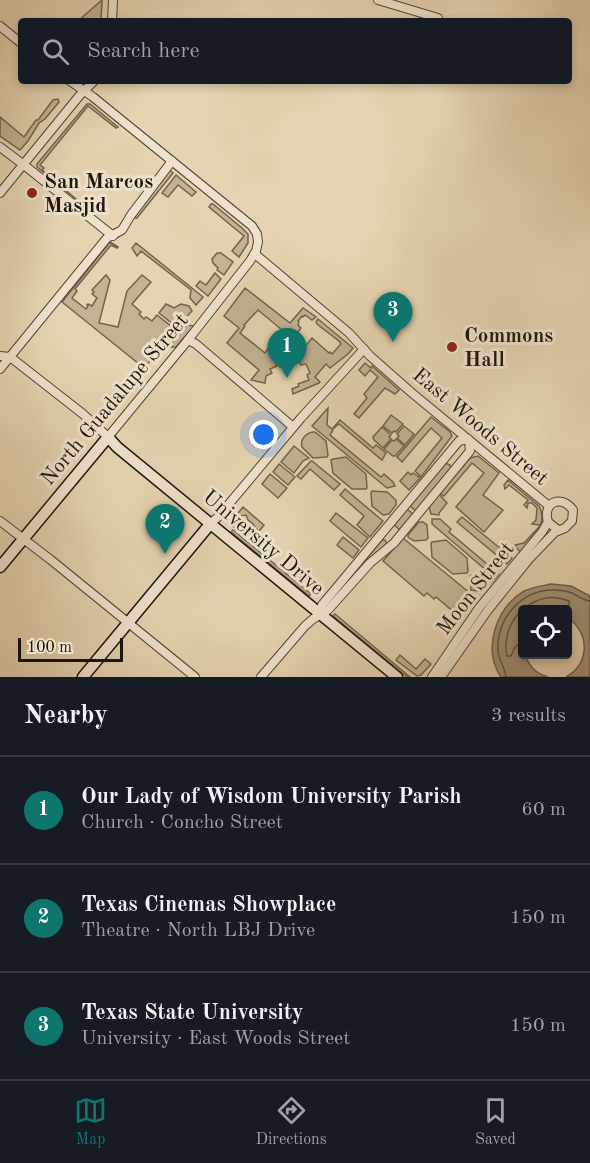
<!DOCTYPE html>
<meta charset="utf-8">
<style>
:root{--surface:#171b24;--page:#242831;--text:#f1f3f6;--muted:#9ea1a6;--line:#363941;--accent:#0f766e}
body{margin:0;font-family:"Old Standard TT",serif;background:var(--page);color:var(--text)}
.controls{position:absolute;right:18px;bottom:18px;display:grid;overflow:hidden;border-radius:6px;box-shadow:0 3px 9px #0003}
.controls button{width:54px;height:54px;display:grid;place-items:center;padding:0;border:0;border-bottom:2px solid var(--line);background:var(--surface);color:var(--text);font:30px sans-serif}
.scale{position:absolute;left:18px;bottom:15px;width:105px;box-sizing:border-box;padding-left:6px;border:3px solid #1d1509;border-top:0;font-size:16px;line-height:21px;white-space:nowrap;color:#1d1509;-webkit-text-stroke:4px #eee2cc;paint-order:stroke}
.you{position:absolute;left:264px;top:435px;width:21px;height:21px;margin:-15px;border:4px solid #fff;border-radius:50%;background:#1a73e8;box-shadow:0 0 0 9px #1a73e833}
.badge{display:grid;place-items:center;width:39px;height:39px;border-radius:50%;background:var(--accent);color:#fff;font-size:20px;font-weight:700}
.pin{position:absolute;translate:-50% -50px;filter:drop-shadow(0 2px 3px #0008)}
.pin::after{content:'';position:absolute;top:32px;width:21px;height:18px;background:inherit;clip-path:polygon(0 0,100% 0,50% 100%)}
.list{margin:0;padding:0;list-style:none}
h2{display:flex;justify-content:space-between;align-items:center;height:78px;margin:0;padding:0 24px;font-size:26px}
h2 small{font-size:20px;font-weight:400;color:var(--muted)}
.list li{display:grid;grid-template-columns:39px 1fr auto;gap:18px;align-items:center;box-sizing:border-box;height:108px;padding:0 24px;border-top:2px solid var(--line)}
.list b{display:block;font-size:22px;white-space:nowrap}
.list p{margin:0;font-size:20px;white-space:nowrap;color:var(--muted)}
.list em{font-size:20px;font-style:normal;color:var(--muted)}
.icon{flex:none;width:33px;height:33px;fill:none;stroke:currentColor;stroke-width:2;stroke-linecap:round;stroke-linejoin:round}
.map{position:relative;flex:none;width:590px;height:677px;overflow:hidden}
.search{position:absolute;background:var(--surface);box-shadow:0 3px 9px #0003;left:18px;right:18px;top:18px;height:66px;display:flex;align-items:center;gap:15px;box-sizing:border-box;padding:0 21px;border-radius:6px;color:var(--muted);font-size:22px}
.sheet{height:402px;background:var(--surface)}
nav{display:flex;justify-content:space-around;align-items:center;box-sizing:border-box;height:84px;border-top:2px solid var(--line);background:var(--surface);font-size:16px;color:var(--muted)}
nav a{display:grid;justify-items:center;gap:3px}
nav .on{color:var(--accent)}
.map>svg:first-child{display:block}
.green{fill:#c3b394;stroke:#70644e;stroke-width:1.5;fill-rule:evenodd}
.water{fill:#a19278;stroke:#6c604c;stroke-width:1.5}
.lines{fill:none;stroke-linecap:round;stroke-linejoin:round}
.shore{stroke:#5f5440;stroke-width:1.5}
.street-casing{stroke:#4f4433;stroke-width:10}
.secondary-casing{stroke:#1d1509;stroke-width:13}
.street{stroke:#eee2cc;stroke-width:8}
.secondary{stroke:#eee2cc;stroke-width:10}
.poi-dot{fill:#8f2418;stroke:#eee2cc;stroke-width:2}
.labels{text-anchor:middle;stroke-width:6;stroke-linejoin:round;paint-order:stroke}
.poi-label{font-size:21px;font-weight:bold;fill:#1d1509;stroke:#eee2cc;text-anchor:start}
.street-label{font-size:21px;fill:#1d1509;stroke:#eee2cc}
</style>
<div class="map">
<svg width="590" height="677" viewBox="0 0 590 677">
<rect width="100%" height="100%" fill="#e5d3b1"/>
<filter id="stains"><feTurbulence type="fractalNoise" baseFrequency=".00333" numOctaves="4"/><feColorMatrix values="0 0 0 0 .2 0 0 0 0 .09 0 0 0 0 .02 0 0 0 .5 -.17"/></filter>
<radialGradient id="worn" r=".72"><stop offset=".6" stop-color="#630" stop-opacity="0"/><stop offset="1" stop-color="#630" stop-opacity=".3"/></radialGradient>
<g class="green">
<path d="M 102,0 L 101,21 L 78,21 Z"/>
<path d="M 58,99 L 59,102 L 45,119 L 39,123 L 28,141 L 20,150 L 0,136 L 0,117 L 24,137 L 36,120 L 38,120 L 53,100 Z"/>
<path d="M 87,104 L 90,104 L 118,127 L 116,128 L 88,106 L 40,165 L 44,168 L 42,170 L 82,204 L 37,167 L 37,164 Z"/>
<path d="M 170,170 L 173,173 L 137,218 L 133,218 L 133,215 Z"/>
<path d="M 176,175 L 196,192 L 192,196 L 178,185 L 168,197 L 162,193 Z"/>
<path d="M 211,204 L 213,204 L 242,228 L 248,234 L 248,243 L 239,257 L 232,251 L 244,236 L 209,207 Z"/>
<path d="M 110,242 L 118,247 L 117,248 L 111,245 L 75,289 L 77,291 L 72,298 L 86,309 L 88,306 L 87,305 L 88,304 L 92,306 L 97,298 L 92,294 L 94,292 L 92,290 L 106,275 L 110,280 L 99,323 L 118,327 L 127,291 L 142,275 L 151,282 L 132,304 L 141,312 L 139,314 L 144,319 L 146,317 L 152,321 L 157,315 L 172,327 L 169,332 L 172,336 L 144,368 L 62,302 Z"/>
<path d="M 136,243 L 203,297 L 196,305 L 190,298 L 191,290 L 141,251 L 137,256 L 132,248 Z"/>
<path d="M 217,253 L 221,253 L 233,262 L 224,275 L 217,270 L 218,268 L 213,263 L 212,259 Z"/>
<path d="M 215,273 L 221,279 L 208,296 L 196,286 L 200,281 L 206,285 Z"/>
<path d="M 245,288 L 290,323 L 303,308 L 316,317 L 312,320 L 305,315 L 303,317 L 302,316 L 298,321 L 299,322 L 298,325 L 301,328 L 287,346 L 298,355 L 312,338 L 329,353 L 330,352 L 332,354 L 341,344 L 339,341 L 317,324 L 316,322 L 318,319 L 353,348 L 348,354 L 330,368 L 326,364 L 315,377 L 320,382 L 319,383 L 293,394 L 292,389 L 299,386 L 298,384 L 309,380 L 307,375 L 310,373 L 306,364 L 301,365 L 299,360 L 280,367 L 276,357 L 281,352 L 280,350 L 276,352 L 273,357 L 277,366 L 270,369 L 272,373 L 266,376 L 265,383 L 251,380 L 259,370 L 227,343 L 239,328 L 224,316 ZM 258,310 L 282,330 L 265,353 L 240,333 L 245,326 L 244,325 Z"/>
<path d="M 166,304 L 174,308 L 181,304 L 189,306 L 192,311 L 181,323 L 178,322 L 174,325 L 159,313 Z"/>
<path d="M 187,325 L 194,326 L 176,347 L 168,347 Z"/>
<path d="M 365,363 L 371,368 L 372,366 L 399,390 L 395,394 L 385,388 L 359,418 L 354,414 L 367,398 L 364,394 L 378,377 L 370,370 L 365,376 L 359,370 Z"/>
<path d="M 328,408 L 327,425 L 333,430 L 330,435 L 381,477 L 384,474 L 393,482 L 395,486 L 387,488 L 312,426 Z"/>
<path d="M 391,415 L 403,424 L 396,432 L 394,431 L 392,433 L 383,426 Z"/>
<path d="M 431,417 L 450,432 L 452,436 L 421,477 L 415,471 L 442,438 L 431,428 L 402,462 L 397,457 Z"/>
<path d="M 340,420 L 373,448 L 376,445 L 386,453 L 382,460 L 339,424 L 334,428 L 333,428 Z"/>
<path d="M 404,426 L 414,434 L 405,445 L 397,438 L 399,436 L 397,434 Z"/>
<path d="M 382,427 L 391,435 L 389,437 L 391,439 L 383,448 L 374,440 L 373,437 Z"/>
<path d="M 313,432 L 315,432 L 326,441 L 328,455 L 327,457 L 313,458 L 302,447 C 300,439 306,433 313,432 Z"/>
<path d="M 396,439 L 404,446 L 395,456 L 393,456 L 384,449 L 392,440 L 394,441 Z"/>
<path d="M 294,446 L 309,458 L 303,461 L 294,473 L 281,462 Z"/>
<path d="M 478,456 L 499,473 L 483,495 L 503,510 L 484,532 L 456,507 L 484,473 L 472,463 L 444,496 L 440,493 L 470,458 Z"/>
<path d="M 346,457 L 366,474 L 367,488 L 366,489 L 352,489 L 333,473 L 331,460 L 333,459 Z"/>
<path d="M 311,461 L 312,461 L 340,484 L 334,490 L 310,469 L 301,479 L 297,476 Z"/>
<path d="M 445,463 L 450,465 L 451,469 L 416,511 L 410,506 Z"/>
<path d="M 279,464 L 295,477 L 288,485 L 273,472 Z"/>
<path d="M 408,472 L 411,475 L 413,473 L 420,478 L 409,490 L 400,481 Z"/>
<path d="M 270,474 L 287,488 L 278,498 L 262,484 Z"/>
<path d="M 508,480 L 539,506 C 549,525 532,538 521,552 L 516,548 L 515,545 L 524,543 L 540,526 L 539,525 L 532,524 L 536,520 L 537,508 L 532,503 L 528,503 L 527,508 L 524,505 L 528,500 L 509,485 L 505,489 L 504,485 Z"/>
<path d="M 345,489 L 383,521 L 370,537 L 357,525 L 364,516 L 340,495 Z"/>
<path d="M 372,491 L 387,492 L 396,500 L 396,505 L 389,514 L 383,515 L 372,506 L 371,493 Z"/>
<path d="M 439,494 L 447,503 L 439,513 L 439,515 L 431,514 L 429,506 Z"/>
<path d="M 243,507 L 264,525 L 251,541 L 229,523 L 234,518 L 237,520 L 235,522 L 238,524 L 237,526 L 244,536 L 248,533 L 251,536 L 257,530 L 252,523 L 248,520 L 246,515 L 240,516 L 241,520 L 235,517 Z"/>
<path d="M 407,509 L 413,514 L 400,530 L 394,525 Z"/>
<path d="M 336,513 L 368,538 L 361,547 L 330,521 Z"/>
<path d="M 462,517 L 512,558 L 507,564 L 457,522 Z"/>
<path d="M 432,519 L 440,519 L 451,529 L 449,532 L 499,574 L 492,582 L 487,571 L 432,524 Z"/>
<path d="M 419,522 L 423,522 L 427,525 L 428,538 L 426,540 L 414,541 L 408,537 L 408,535 Z"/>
<path d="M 233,530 L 311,594 L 309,596 L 231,532 Z"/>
<path d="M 343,537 L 359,550 L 353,558 L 337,545 Z"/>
<path d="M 403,538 L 471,594 L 455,613 L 436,597 L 434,599 L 427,593 L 424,596 L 383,561 Z"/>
<path d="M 382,540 L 385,540 L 387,544 L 359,569 L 334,599 L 333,598 Z"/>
<path d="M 446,540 L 467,558 L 468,571 L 467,573 L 453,574 L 432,557 L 431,543 L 432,542 Z"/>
<path d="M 485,573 L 487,578 L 486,584 L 479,591 L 471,590 L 470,576 L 472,575 Z"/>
<path d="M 335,614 L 410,677 L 407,677 L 333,616 Z"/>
<path d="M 400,655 L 416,669 L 425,659 L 431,664 L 421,675 L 417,676 L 396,660 Z"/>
</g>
<path class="water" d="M 551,584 L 571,586 L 590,596 L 590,677 L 566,677 C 590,664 590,633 568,618 L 568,610 L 522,610 L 522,654 L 525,655 C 530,667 535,673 548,677 L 501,677 C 482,649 496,608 524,591 C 533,587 542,586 551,584 Z"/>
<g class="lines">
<g class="shore">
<path d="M 522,642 L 515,647 L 511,656 L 507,656 C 505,648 506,640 508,632 C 516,607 544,590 569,601 L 569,605 L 559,610"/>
<path d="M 506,677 C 505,668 499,660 498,651 C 495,619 523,588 555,590 C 559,590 565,591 569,592 C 576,594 582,600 590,601"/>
</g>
<g class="street-casing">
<g id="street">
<path d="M 378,0 L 438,18"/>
<path d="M 112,21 L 113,0"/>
<path d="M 0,26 L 21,43"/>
<path d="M 0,147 L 24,165 L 113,236"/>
<path d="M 0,193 L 80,95 L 94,81"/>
<path d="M 255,254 L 349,333 L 370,356 L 412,393 L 549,506"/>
<path d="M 188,340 L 196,344 L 293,427"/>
<path d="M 0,356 L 10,357 L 14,360 L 83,414 L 108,437 L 188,340 L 250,261 L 256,251 L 258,242 L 257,234 L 252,226 L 93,97 L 70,81"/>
<path d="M 0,369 L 107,238 L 122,230 L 131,215 L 172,161"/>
<path d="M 0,521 L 51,560 L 195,677"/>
<path d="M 211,523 L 218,517 L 301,418 L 364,349"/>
<path d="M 320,614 L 322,605 L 327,599 L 459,441 L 468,439"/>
<path d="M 261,677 L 305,626 L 313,619 L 328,610 L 370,563 L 394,543 L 470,451 L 469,441"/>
<path d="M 432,677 L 479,608 L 542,532 L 548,522"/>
<path d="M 441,677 L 488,610 L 529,559 L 555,532 L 565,528 L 572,521 L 573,510 C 561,494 542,502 548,522 L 558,530"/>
</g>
</g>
<g class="secondary-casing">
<g id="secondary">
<path d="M 0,567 L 108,437 L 117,447 L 397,677"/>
<path d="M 83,677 L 211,523"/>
</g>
</g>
<use href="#street" class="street"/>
<use href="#secondary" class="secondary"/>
</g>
<g class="poi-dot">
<circle cx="32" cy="193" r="6"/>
<circle cx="452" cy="347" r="6"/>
</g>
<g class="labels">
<g class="poi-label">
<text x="44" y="188">San Marcos<tspan x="44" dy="24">Masjid</tspan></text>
<text x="464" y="342">Commons<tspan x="464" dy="24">Hall</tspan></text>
</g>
<g class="street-label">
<text transform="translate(114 399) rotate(-50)" y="7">North Guadalupe Street</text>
<text transform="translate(481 426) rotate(40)" y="7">East Woods Street</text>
<text transform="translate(264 542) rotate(40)" y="7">University Drive</text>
<text transform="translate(475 588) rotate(-52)" y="7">Moon Street</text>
</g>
</g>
<rect width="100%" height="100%" filter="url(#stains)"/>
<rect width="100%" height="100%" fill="url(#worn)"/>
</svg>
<div class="controls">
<button><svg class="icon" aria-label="locate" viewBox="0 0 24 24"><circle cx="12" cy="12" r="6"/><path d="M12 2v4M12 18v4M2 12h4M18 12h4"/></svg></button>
</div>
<div class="scale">100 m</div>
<div class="you"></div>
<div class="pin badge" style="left:287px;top:378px">1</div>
<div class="pin badge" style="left:165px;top:554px">2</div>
<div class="pin badge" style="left:393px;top:342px">3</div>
<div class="search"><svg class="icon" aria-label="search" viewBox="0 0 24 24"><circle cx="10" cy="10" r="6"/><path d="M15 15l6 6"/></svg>Search here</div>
</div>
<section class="sheet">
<h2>Nearby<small>3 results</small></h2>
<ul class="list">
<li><span class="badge">1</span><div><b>Our Lady of Wisdom University Parish</b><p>Church · Concho Street</p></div><em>60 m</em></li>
<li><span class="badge">2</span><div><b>Texas Cinemas Showplace</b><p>Theatre · North LBJ Drive</p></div><em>150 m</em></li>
<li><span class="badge">3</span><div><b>Texas State University</b><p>University · East Woods Street</p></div><em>150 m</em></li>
</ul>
</section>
<nav>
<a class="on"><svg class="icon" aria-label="map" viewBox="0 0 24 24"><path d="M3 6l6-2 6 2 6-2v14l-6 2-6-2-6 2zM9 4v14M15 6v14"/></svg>Map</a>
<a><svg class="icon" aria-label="directions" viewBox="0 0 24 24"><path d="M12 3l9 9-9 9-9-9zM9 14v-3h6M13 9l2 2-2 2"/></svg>Directions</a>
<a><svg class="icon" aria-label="saved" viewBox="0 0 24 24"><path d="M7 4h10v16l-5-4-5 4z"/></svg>Saved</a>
</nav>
